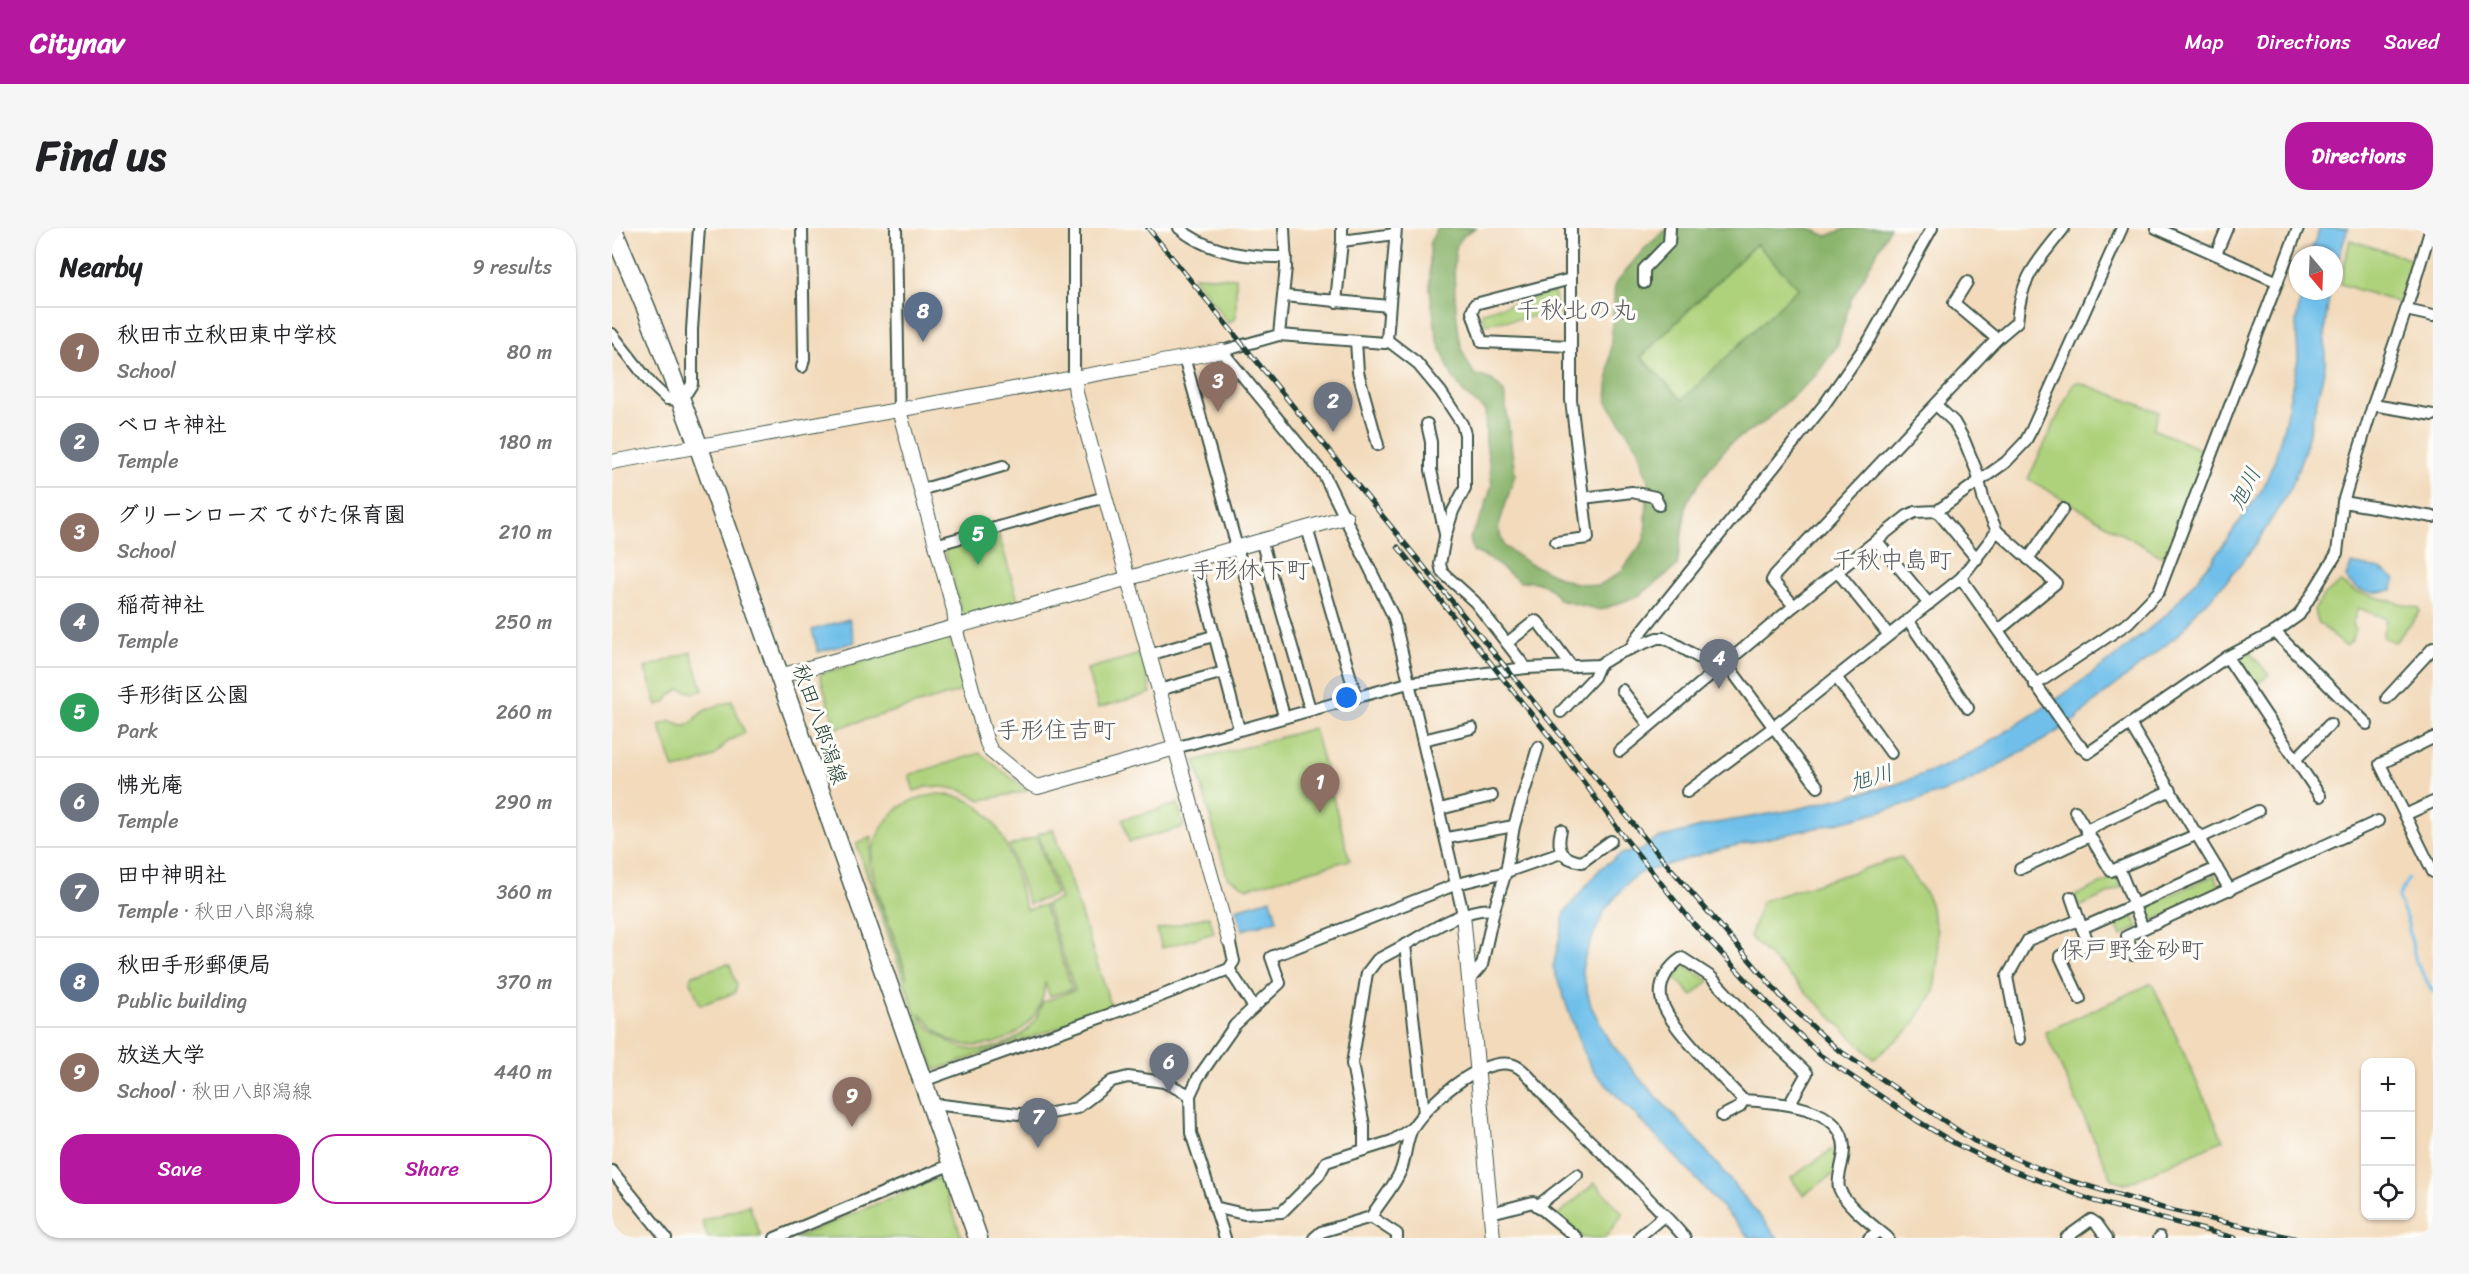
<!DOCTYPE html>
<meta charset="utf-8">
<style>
:root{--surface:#fff;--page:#f6f6f6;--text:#202124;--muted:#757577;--line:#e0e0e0;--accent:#b5179e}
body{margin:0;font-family:Sriracha,"Klee One",sans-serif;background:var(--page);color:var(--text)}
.controls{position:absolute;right:18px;bottom:18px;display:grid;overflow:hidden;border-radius:12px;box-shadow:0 2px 4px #0004}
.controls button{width:54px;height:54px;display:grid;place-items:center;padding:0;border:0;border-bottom:2px solid var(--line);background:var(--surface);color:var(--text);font:30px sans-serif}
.compass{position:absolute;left:1677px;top:18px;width:54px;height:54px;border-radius:50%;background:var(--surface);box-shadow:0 2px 4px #0004;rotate:161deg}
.you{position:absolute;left:735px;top:470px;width:21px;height:21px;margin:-15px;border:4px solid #fff;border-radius:50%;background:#1a73e8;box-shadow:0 0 0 9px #1a73e833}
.badge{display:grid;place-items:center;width:39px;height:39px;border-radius:50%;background:var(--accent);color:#fff;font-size:20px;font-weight:700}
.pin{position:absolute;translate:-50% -50px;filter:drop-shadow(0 2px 3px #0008)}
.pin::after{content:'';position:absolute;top:32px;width:21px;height:18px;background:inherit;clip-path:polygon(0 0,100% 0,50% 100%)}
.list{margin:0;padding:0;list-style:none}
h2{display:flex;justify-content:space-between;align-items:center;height:78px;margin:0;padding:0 24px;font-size:26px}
h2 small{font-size:20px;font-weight:400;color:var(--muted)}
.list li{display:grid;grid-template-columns:39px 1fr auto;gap:18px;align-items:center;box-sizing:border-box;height:90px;padding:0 24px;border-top:2px solid var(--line)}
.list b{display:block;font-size:22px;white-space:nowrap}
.list p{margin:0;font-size:20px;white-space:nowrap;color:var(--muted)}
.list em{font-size:20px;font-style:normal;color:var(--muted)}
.actions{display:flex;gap:12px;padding:18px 24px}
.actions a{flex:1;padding:14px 0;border:2px solid var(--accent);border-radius:24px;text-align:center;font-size:21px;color:var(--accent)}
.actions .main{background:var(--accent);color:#fff}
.icon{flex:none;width:33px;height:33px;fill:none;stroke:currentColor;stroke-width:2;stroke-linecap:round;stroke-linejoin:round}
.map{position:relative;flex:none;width:1821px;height:1010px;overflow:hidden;border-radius:24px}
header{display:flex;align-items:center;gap:36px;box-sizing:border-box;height:84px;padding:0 30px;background:var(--accent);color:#fff}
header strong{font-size:28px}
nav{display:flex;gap:33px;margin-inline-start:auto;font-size:21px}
.intro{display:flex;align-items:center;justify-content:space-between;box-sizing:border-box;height:144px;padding:0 36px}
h1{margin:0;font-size:42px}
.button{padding:15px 27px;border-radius:24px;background:var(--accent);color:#fff;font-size:21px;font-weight:700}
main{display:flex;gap:36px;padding:0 36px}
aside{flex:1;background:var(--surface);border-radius:24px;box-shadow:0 2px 4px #0004}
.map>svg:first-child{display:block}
.green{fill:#aed27c;stroke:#668858;stroke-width:1.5}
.forest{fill:#8ab46c;stroke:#547850;stroke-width:1.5;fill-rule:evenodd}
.water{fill:#6fbfea;stroke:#477e8f;stroke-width:1.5}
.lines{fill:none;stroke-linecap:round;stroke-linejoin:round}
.stream{stroke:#6fbfea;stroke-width:3}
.minor-casing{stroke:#3f5548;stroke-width:14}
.tertiary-casing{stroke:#3f5548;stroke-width:16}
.primary-casing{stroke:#3f5548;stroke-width:21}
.minor{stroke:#fff;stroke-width:10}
.tertiary{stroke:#fff;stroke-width:14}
.primary{stroke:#fff;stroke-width:18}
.rail-casing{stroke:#1f3d34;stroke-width:5}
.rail{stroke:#fdfcf7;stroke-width:3;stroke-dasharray:9;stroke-linecap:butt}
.labels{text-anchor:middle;stroke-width:6;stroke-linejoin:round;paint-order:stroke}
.street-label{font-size:21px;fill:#1f3d34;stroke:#fdfcf7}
.water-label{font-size:22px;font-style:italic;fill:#335e62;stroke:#fdfcf7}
.quarter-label{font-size:24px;fill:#5b5b64;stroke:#fdfcf7}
</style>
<header>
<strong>Citynav</strong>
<nav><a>Map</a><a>Directions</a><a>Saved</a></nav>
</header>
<div class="intro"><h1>Find us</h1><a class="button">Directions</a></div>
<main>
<aside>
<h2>Nearby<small>9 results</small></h2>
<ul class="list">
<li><span class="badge" style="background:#8d6e63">1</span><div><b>秋田市立秋田東中学校</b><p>School</p></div><em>80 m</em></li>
<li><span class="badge" style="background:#6b7280">2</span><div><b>ベロキ神社</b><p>Temple</p></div><em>180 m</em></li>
<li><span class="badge" style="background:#8d6e63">3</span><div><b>グリーンローズ てがた保育園</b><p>School</p></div><em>210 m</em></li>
<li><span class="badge" style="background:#6b7280">4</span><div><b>稲荷神社</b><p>Temple</p></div><em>250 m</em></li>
<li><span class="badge" style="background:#2e9e5b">5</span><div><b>手形街区公園</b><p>Park</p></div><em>260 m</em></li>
<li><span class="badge" style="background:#6b7280">6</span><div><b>怫光庵</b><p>Temple</p></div><em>290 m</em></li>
<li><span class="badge" style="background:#6b7280">7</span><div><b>田中神明社</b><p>Temple · 秋田八郎潟線</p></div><em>360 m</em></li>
<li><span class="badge" style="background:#5c6f8a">8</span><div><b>秋田手形郵便局</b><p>Public building</p></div><em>370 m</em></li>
<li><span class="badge" style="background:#8d6e63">9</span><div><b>放送大学</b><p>School · 秋田八郎潟線</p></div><em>440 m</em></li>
</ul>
<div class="actions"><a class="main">Save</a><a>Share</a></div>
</aside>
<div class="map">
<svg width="1821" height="1010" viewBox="0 0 1821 1010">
<rect width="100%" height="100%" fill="#fdfcf7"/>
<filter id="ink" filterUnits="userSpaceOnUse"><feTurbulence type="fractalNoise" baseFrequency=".0167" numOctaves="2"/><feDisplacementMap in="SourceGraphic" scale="12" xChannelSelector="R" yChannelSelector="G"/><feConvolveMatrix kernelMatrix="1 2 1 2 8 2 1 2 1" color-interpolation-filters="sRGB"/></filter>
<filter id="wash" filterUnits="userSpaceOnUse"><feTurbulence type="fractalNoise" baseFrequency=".008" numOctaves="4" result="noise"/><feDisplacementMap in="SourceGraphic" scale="24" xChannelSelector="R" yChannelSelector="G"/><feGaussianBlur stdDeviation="1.35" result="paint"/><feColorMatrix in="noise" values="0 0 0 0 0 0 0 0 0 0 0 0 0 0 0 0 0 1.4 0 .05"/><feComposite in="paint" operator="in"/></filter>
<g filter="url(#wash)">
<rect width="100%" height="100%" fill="#f2dabb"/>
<g class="green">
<path d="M 1738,12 L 1807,34 L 1794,77 L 1728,56 Z"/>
<path d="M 1144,16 L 1187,60 L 1070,172 L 1029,129 Z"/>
<path d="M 581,48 L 624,50 L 624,90 L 616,95 Z"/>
<path d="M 942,64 L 946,85 L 872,96 L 870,84 Z"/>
<path d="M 1466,154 L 1547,184 L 1541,201 L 1595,224 L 1552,330 L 1416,251 L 1461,156 Z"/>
<path d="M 386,304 L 407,376 L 351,390 L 333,324 L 335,319 Z"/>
<path d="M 1728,355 L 1744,364 L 1807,380 L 1808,384 L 1783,414 L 1772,410 C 1769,403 1775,398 1773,390 L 1746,380 L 1740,396 L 1743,403 L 1739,414 L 1733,418 L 1707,395 L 1702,382 L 1711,368 Z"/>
<path d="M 333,411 L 338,413 L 353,462 L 226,500 L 223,499 L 208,447 L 210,445 Z"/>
<path d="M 1637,423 L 1657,447 L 1639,461 L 1622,431 Z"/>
<path d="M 79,424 L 91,462 L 83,465 L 68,461 L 58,467 L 54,474 L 45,477 L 33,440 Z"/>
<path d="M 529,426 L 539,465 L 486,480 L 475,441 Z"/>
<path d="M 120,473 L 133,505 L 116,513 L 101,529 L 77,538 L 62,541 L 47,497 L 59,493 C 80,506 80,490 92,483 C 100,479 111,476 120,473 Z"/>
<path d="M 702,500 L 738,632 L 635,660 L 615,649 L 583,533 Z"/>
<path d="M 368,525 L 416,563 L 369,572 L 349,562 L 330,559 L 314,559 L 302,563 L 297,547 Z"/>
<path d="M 327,566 C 334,567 343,567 350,570 C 394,585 402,643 414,682 L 432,677 L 460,761 L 438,768 L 433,755 C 432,761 432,768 429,774 C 417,808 373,827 340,813 C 326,807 318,795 308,786 C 311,796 321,803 330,809 C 337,814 346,819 355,821 C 376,825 409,813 421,795 C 426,789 428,780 431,774 L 463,762 L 434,676 L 448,671 L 426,606 L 441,601 L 500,781 L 323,842 L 244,615 L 260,609 L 257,639 L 259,650 L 295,751 C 288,715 268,681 261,645 C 255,615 275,581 304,571 C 311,568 319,568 327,566 Z"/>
<path d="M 566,576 L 572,599 L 517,614 L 511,591 Z"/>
<path d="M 425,609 L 444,667 L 417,676 L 397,618 Z"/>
<path d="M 1289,629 L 1316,669 L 1325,703 L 1326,730 L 1322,764 L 1298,801 L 1262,831 L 1138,709 L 1150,673 Z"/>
<path d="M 1603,647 L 1609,662 L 1536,695 L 1529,680 Z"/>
<path d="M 1504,649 L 1509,660 L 1467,679 L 1462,668 Z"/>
<path d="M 1520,685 L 1526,700 L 1509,708 L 1503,693 Z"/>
<path d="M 597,688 L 602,705 L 550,720 L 545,702 Z"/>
<path d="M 115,736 L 118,737 L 125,757 L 123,765 L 88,777 L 78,751 L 81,747 Z"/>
<path d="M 1076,739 L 1097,753 L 1080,768 L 1061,747 L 1067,740 Z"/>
<path d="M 1540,755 L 1611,912 L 1515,956 L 1500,951 L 1433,804 Z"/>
<path d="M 1228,916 L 1223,945 L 1191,967 L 1179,950 Z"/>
<path d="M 329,949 L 350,1010 L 183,1010 Z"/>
<path d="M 983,955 L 1011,986 L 993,1010 L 971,1010 L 944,989 Z"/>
<path d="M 137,977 L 149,1009 L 96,1010 L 90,993 Z"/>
</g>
<path class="forest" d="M 826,0 L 863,0 C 856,4 851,7 846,15 C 838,29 845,104 850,121 C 852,130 858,138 862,146 L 880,152 L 892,164 L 903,246 L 886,300 L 892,318 L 916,335 L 959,354 L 986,358 L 1009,344 L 1033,311 L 1036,253 L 1025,219 L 995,174 L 1003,56 L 1031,22 L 1056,0 L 1197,0 L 1215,8 L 1235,0 L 1278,0 L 1239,72 L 1225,118 L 1204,147 L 1151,195 L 1118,215 L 1096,242 L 1075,274 L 1065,338 L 1028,367 L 989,382 L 947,372 C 939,357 925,352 908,354 L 878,331 L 861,323 L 858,310 L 872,283 L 880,257 L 874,214 L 873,183 L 852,165 L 840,148 L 825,111 L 818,62 L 818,14 ZM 1144,16 L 1186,60 L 1070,172 L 1029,129 Z"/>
<g class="water">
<path d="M 1708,0 L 1736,0 L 1722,45 L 1722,27 L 1697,27 Z"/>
<path d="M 1690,63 L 1718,63 L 1713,98 L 1713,139 L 1693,221 L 1679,260 L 1644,316 L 1618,349 L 1596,373 L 1585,381 L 1577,395 L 1565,408 L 1479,477 L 1463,492 L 1430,513 L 1348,558 L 1295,576 L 1217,597 L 1104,622 L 1028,645 L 1017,653 L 993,682 L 974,724 L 970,742 L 979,778 L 996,811 L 1027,850 L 1085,912 L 1166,1010 L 1138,1010 L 1064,929 L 982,844 L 971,824 L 941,739 L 953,684 L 988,641 L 1009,626 L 1031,622 L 1035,617 L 1044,611 L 1104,595 L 1181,582 L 1285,556 L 1330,539 L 1370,519 L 1448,469 L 1508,425 L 1556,385 L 1600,333 L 1651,260 L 1663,231 L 1671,202 L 1686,131 L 1684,94 Z"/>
<path d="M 1739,336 L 1768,341 L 1783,351 L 1780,362 C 1762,366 1745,367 1734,350 Z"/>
<path d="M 237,391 L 243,414 L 206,424 L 200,402 Z"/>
<path d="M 659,671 L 665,692 L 630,702 L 624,681 Z"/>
</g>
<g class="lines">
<g class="stream">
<path d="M 1796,651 L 1786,670 L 1795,692 L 1804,734 L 1821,764"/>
<path d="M 22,978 L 47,1010"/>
</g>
</g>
</g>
<g filter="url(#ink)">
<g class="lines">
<g class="minor-casing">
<g id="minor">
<path d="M 284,0 L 287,182"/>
<path d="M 462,0 L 462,149"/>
<path d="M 567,0 C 596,25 637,30 674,29"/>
<path d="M 672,0 L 674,39 L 667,107 L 610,123 L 712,247 L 782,390 L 851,686"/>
<path d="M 1544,0 L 1666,54"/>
<path d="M 730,13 L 730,0"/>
<path d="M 1604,26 L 1615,0"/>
<path d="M 1355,54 L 1342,75 L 1385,111"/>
<path d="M 1032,55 L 1032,41 L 1057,15 L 1058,0"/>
<path d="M 672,68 L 777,78"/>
<path d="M 724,74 L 730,13 L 783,6"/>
<path d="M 1794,82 L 1821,88"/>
<path d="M 0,106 L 39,156 L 55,171 L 69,172"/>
<path d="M 667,107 L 773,115 L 775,112 L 784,0"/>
<path d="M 775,112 L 804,134 L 829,164 L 850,196 L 853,206 L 853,260 L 841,283 L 833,309 L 828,336 L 830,344 L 863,374 L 914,440"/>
<path d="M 744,113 L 746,144 L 766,217"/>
<path d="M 957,118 L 870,114 L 860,84 L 863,76 L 959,51"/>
<path d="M 572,129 L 672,488"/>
<path d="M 190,139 L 192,131 L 190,0"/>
<path d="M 68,168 L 75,164 L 80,156 L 80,102 L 87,0"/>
<path d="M 1761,177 L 1821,187"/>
<path d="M 815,196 L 819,214 L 819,242 L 833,306"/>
<path d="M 308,262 L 391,238"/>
<path d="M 971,270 L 1020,264 L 1043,269 L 1047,277"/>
<path d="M 1731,274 L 1821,289"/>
<path d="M 1325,283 L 1365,331"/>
<path d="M 695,300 L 744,468"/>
<path d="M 1385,303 L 1444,355 L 1387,402"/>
<path d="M 649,312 L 698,481"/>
<path d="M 1265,313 L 1317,376"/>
<path d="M 944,314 L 976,310 L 959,172 L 959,0"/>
<path d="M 323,317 L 493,269"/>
<path d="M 582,330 L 627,501"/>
<path d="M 1416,331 L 1451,281"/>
<path d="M 1225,343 L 1276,406"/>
<path d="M 1349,350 L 1465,515 L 1476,525 L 1615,429 L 1663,404 L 1687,387 L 1725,325 L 1731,274 L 1761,177 L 1794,82 L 1819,0"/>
<path d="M 1182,378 L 1160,352 L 1163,347 L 1385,111 L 1405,94 C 1409,48 1425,35 1452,0"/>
<path d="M 1296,392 L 1356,480"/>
<path d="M 1663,404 L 1755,496"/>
<path d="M 895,415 L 923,393 L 926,394 L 960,439"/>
<path d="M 1018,421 L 1027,407 L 1212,177 L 1258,111 L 1320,0"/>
<path d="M 537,427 L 601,408"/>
<path d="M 1615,429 L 1708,568"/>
<path d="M 1114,435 L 1206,559"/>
<path d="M 1224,449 L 1279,525"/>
<path d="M 1423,457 L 1516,395 L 1547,363 L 1686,0"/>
<path d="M 547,462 L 612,444"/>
<path d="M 1010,462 L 1037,497"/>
<path d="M 1775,470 L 1821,420"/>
<path d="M 949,484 L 982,449 L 987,437"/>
<path d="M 1518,496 L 1618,662"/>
<path d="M 1821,510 L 1768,536 L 1821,644"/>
<path d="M 811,512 L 860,500"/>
<path d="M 563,520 L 796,455 L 914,440 L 987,437 L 1005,426 L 1045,410 L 1052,410 L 1060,414 L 1101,438 L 1108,439 L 1114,435 L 1182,378 L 1295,288 L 1303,284 L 1325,283 L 1394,234 L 1413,214 L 1420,201 L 1510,0"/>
<path d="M 1008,523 L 1108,439"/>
<path d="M 1685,530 L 1718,496"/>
<path d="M 1075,564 L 1163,498 L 1349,350 L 1385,303 L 1372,274 L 1365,244 L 1352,212 L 1342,194 L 1324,177"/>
<path d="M 828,581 L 880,568"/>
<path d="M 1463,583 L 1499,643 L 1586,606"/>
<path d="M 1793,587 L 1821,574"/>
<path d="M 949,602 C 944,622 950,631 970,634 L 999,613"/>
<path d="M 1474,602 L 1559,562"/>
<path d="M 835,610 L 902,598"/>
<path d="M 1588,610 L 1646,583"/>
<path d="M 1507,640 L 1531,700"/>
<path d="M 1408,641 L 1478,608"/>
<path d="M 1459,669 L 1467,692"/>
<path d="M 1521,727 L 1515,708 L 1766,593"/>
<path d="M 617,741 L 641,778"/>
<path d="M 858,751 L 870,737 L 882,682 L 894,644 L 902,598 L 926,519"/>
<path d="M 1468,771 L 1448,728 L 1477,716 L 1470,700"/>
<path d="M 1407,811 L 1395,749 L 1416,712 L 1467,692 L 1470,700 L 1605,640"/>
<path d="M 311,853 L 546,769 L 617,741 L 622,733 L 617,712"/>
<path d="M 1177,877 L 1195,845 L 1148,801 L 1099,749 L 1070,730 C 1057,738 1047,753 1049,769 C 1052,795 1112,851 1131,872 C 1162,874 1230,877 1232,919 C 1233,932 1224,949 1227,960 C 1233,977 1262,998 1276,1010"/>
<path d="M 320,879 L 330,877 L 424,888 L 465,880 L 500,853 L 516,849 L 552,854 L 578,867"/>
<path d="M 812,885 L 793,717 C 816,704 856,677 882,682"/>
<path d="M 1110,888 L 1128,879 L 1131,872"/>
<path d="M 752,922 L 752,897 L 740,836 L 755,745 L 765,732 L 793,717"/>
<path d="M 0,943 L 54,1010"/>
<path d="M 925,978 L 965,947"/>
<path d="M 602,979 L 632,986 L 670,984 L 707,947 L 714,934 L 780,913 L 800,900"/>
<path d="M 879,985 L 921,974 L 965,1010"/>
<path d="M 759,989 L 785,1006 L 785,1010"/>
<path d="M 1028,1008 L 1053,987"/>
<path d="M 163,1010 L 340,936"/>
<path d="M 613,1010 L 579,905 L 578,867 L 586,850 L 623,797 L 668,755 L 659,729 L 845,656 L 894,644 L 949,625"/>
<path d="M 702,1010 L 709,1004 L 759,989 C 768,974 782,959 789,942 C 794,929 794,911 801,899 C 817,874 867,831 898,836 C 912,838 926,860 935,870 C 980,917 1030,960 1073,1010"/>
<path d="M 1257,1010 L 1267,1003"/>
<path d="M 1454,1010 L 1479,992 L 1485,996 L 1495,1010"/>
<path d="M 1547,1010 L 1548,1009"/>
</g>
</g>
<g class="tertiary-casing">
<g id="tertiary">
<path d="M 462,149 L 464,165 L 617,712"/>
<path d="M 287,182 L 342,382 L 345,407 L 375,515 L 379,523 L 419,556 L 426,559 L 563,520"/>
<path d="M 0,234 L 610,123"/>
<path d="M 168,448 L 734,289"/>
<path d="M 851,686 L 881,1010"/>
</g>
</g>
<g class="primary-casing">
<path id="primary" d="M 0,0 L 34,80 L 86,217 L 366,1010"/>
</g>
<use href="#minor" class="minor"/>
<use href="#tertiary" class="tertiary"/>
<use href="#primary" class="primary"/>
<g class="rail-casing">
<g id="rail">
<path d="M 536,0 L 1036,614 L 1173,773 L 1225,821 L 1362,913 L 1452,951 L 1554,981 L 1682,1010"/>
<path d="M 786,319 L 949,523 L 1009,605 L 1080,694 L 1157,776 L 1208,827 L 1304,892 L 1344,916 L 1394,940 L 1482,973 L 1623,1010"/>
</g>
</g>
<use href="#rail" class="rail"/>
</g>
</g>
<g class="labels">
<g class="street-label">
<text transform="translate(208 496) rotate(71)" y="7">秋田八郎潟線</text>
</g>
<g class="water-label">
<text transform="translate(1632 260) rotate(-63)" y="8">旭川</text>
<text transform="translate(1259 549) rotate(-16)" y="8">旭川</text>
</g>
<g class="quarter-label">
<text x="964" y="90">千秋北の丸</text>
<text x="1280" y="340">千秋中島町</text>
<text x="638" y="350">手形休下町</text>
<text x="444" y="510">手形住吉町</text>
<text x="1520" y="730">保戸野金砂町</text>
</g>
</g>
</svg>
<div class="controls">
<button>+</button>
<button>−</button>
<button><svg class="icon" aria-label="locate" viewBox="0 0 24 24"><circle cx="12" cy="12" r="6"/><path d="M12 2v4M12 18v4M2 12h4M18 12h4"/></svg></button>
</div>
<svg class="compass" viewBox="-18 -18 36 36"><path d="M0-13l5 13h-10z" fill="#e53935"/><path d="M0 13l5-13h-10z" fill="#757577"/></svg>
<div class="you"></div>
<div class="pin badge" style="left:708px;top:585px;background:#8d6e63">1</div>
<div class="pin badge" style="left:721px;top:204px;background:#6b7280">2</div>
<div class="pin badge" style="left:606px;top:184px;background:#8d6e63">3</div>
<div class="pin badge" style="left:1107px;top:461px;background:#6b7280">4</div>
<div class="pin badge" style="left:366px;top:337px;background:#2e9e5b">5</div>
<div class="pin badge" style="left:557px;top:865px;background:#6b7280">6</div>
<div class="pin badge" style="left:426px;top:920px;background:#6b7280">7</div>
<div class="pin badge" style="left:311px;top:114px;background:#5c6f8a">8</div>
<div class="pin badge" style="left:240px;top:899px;background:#8d6e63">9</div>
</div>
</main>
